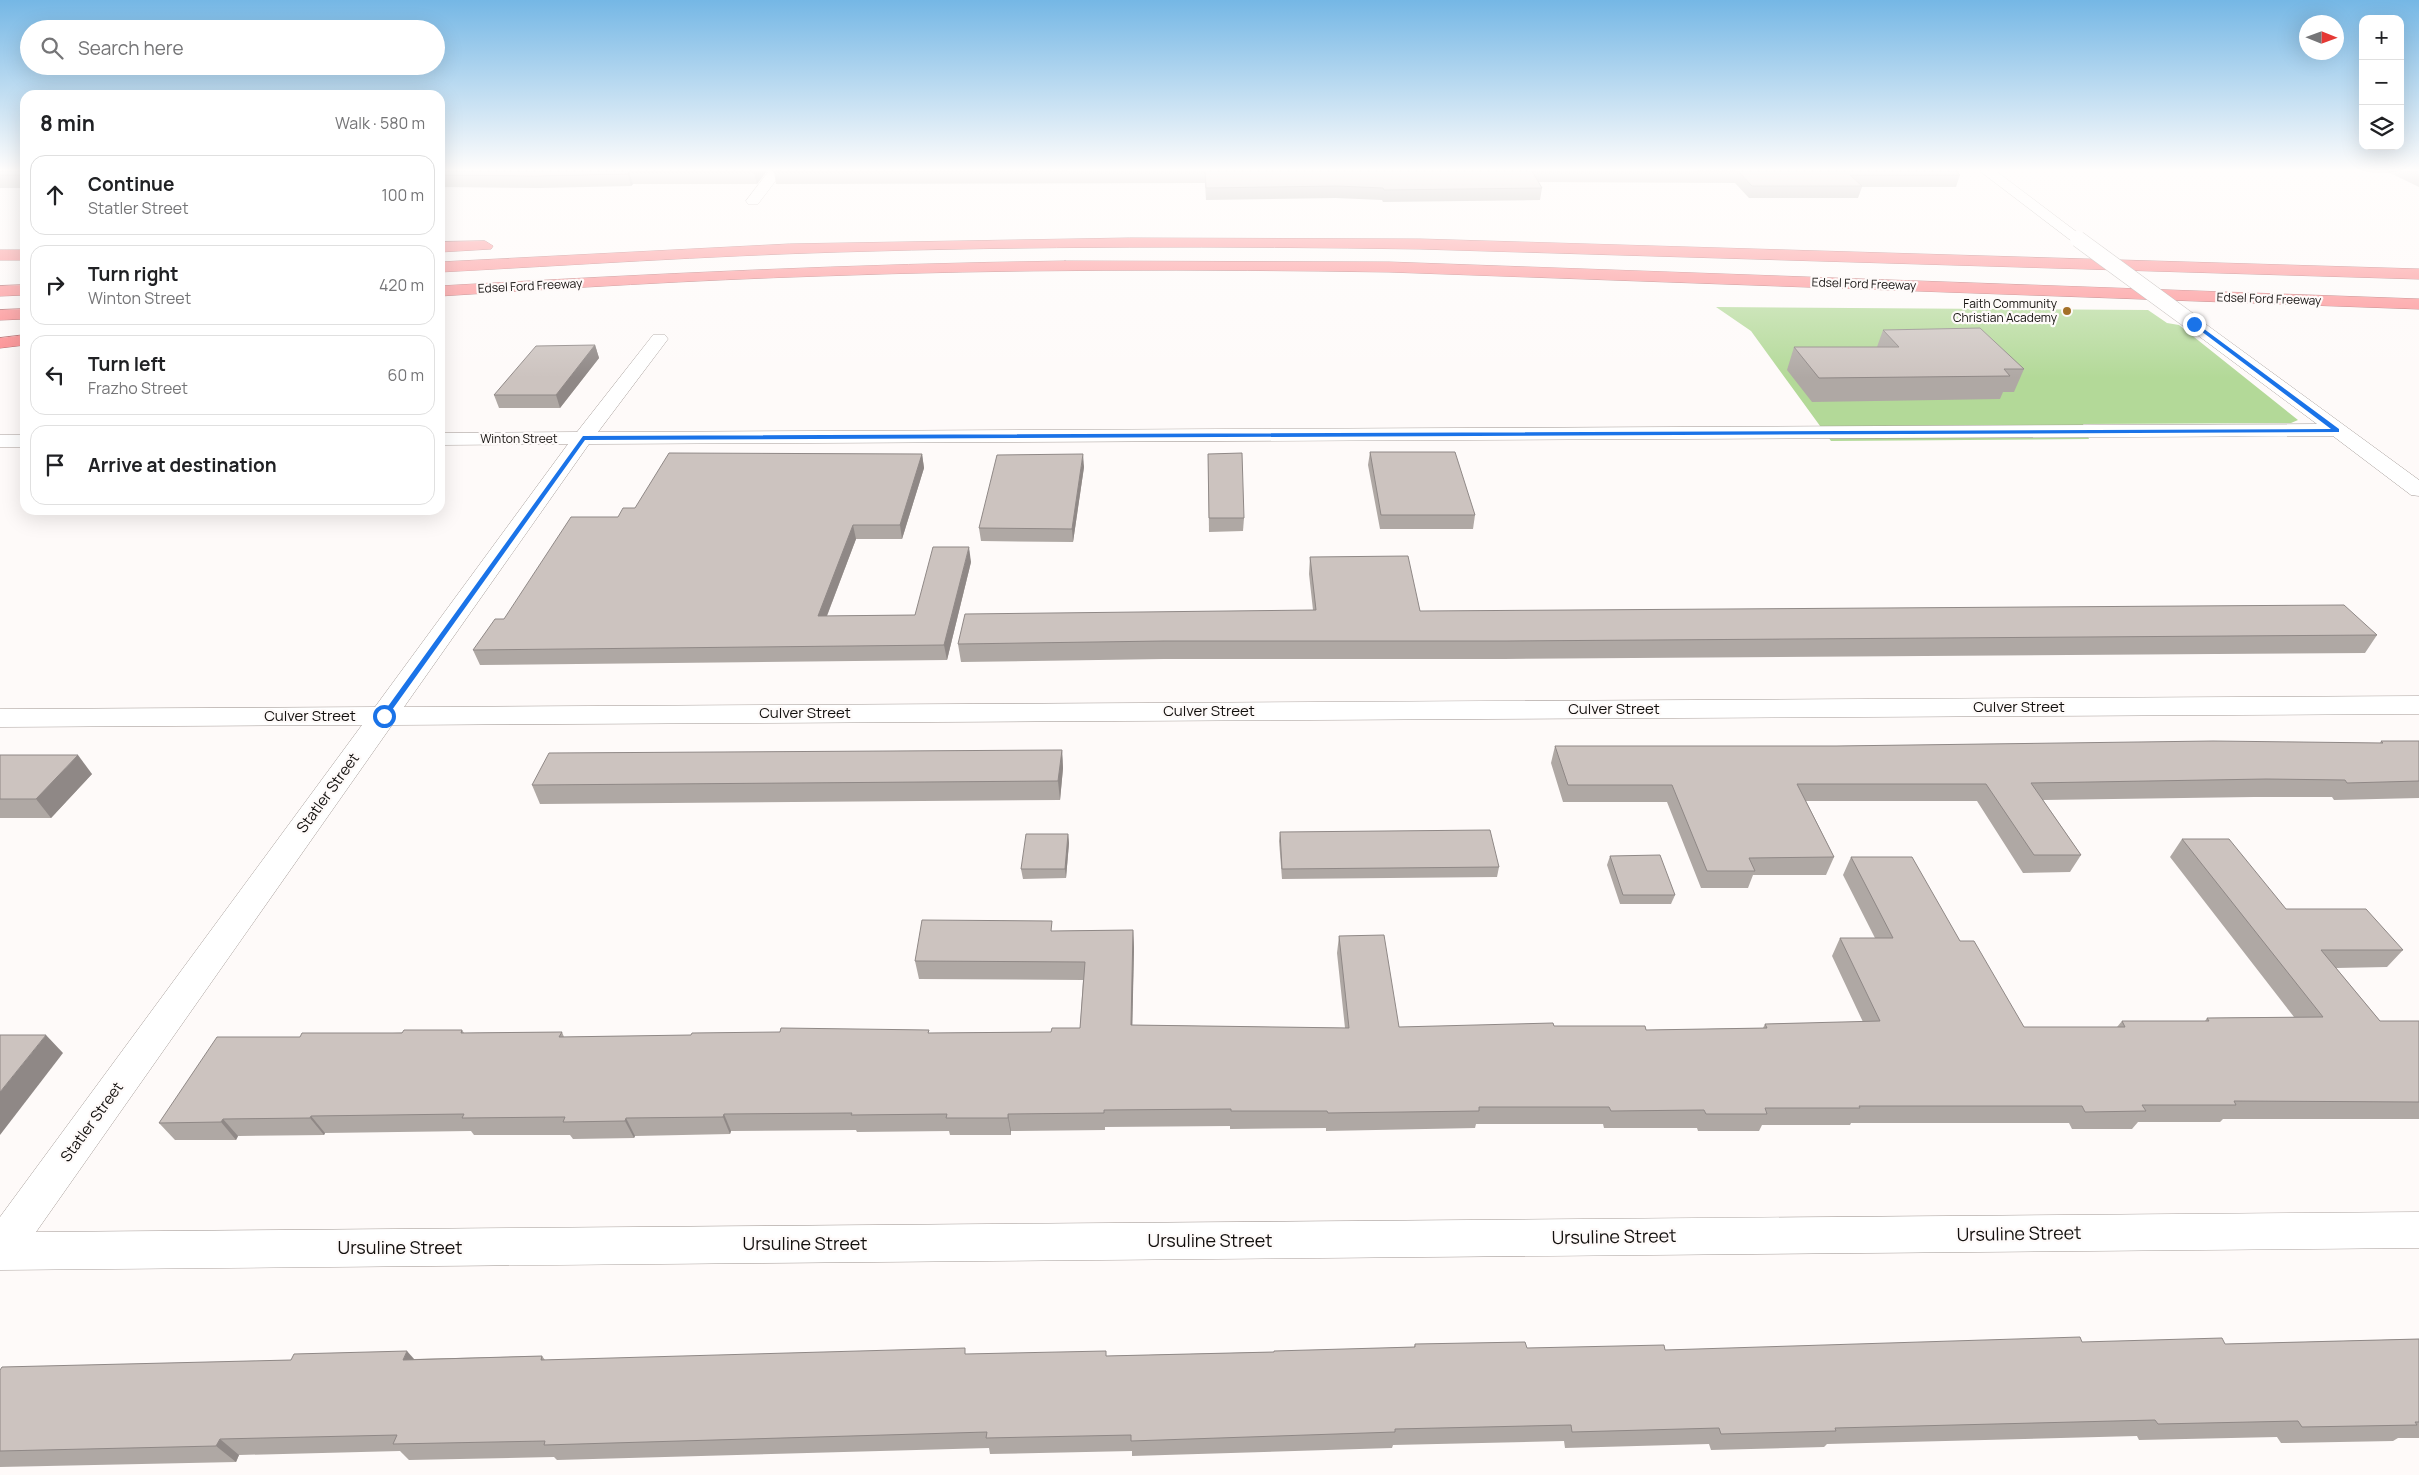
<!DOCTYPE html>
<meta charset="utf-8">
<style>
:root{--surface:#fff;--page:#f2f2f2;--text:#202124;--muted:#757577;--line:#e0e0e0}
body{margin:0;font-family:Manrope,sans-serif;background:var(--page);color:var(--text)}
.controls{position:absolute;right:15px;top:15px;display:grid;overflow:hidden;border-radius:10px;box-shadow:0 5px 20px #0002}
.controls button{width:45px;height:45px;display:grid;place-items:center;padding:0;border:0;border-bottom:1px solid var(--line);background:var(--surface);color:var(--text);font:25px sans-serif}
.compass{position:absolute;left:2299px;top:15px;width:45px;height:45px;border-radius:50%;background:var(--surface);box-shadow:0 5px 20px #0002;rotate:91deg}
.stop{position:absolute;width:15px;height:15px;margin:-11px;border:4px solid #1a73e8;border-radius:50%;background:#fff}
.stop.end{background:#1a73e8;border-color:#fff;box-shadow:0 1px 5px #0008}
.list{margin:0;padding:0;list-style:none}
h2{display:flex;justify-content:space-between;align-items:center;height:65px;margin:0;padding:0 20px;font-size:21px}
h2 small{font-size:16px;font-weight:400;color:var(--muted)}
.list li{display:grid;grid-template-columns:32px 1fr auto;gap:15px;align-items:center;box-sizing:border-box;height:80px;margin:0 10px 10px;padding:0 10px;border:1px solid var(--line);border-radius:15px}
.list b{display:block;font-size:19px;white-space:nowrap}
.list p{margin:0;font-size:16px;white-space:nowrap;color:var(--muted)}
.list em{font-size:16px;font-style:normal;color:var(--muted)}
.icon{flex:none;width:28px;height:28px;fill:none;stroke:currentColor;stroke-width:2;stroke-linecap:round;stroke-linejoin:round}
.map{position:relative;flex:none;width:2419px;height:1475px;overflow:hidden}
.search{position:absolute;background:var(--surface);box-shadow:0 5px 20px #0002;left:20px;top:20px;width:425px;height:55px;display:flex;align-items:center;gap:12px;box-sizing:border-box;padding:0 18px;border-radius:28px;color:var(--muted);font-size:19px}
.panel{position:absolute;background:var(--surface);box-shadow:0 5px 20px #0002;left:20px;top:90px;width:425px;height:425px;border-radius:15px}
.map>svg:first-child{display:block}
.green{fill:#b3d998}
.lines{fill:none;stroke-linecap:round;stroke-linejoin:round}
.minor-casing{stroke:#a59c98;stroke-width:1}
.highway-casing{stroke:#aa5d5f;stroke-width:1}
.minor{fill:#fff;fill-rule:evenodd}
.highway{fill:#fc878a;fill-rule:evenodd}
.minor-bridge-casing{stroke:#a59c98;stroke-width:17;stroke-linecap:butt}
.minor-bridge{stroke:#fff;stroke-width:16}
.wall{fill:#afa8a4}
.shaded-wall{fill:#8f8886}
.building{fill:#ccc3bf;stroke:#8f8886}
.route{fill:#1a73e8}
.poi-dot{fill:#a47028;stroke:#fefaf9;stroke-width:2}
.labels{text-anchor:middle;stroke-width:4.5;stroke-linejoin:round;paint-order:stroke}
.far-street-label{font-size:12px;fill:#13100e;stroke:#fefaf9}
.far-poi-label{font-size:12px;fill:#13100e;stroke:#fefaf9;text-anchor:end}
.street-label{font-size:15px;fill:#13100e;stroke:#fefaf9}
.near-street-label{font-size:18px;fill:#13100e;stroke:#fefaf9}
</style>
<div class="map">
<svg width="2419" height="1475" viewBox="0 0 2419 1475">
<rect width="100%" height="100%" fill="#fefaf9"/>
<path class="green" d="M 1716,307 L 2148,310 L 2167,323 L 2179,325 L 2298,420 L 2291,423 L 2083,424 L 2089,439 L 1831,441 L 1751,331 Z"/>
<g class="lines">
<g class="minor-casing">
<g id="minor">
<path d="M 769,171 L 783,171 L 758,204 L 748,204 L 746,201 Z"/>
<path d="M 1980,171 L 1996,171 L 2086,239 L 2078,244 L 2073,242 Z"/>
<path d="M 2194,319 L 2200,320 L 2419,480 L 2419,496 L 2411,495 L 2333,436 L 589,444 L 404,707 L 2419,696 L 2419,714 L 392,725 L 36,1232 L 2419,1212 L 2419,1248 L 0,1270 L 0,1217 L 362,725 L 0,727 L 0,709 L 375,707 L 568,444 L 440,445 L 440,433 L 577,432 L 653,335 L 665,335 L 668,339 L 598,432 L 2317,424 L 2188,328 L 2185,324 L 2188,320 Z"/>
<rect x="0" y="435" width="25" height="12"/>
</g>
</g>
<g class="highway-casing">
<g id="highway">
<path d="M 1130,238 L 1420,239 L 2419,269 L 2419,279 L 1420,249 C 1226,246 1032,246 839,252 C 706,256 573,265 440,272 L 440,262 L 789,244 Z"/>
<path d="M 485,241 L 493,246 L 491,249 L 440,252 L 440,242 Z"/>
<rect x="0" y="250" width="25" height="10"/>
<path d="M 1065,261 L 1389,262 L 2419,299 L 2419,309 L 1389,272 C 1200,269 1010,269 821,276 C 694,280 567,288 440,296 L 440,286 C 648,274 856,264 1065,261 Z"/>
<path d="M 25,285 L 25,295 L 0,296 L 0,286 Z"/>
<path d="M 25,309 L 25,319 L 0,320 L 0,310 Z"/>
<path d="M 25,335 L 25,345 L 0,348 L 0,338 Z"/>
</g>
</g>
<use href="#minor" class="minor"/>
<use href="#highway" class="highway"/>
<g class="minor-bridge-casing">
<path id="minor-bridge" d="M 2078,239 L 2194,324"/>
</g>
<use href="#minor-bridge" class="minor-bridge"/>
</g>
<g class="wall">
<rect x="0" y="171" width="25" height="17"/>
<path d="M 440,171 L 767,171 L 757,184 L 633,184 L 631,186 L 539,188 L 440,187 Z"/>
<path d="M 774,171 L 1959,171 L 1958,173 L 1960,175 L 1956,187 L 1862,187 L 1858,198 L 1749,198 L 1735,183 L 1538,182 L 1542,188 L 1540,200 L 1383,202 L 1382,200 L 1336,198 L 1206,200 L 1205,183 L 776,184 Z"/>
<path d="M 2386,171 L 2419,171 L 2419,187 Z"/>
<path d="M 1883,330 L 2024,369 L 2014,392 L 2003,392 L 2000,399 L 1812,402 L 1787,370 L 1794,347 L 1877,347 Z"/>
<path d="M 595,345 L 599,358 L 560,408 L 499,408 L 494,395 Z"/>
<path d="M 1370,452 L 1475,515 L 1473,529 L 1380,529 L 1368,465 Z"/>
<path d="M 922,454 L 924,468 L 902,539 L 856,539 L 827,616 L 915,615 L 971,562 L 947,660 L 480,665 L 473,650 L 504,619 L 618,517 L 635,508 Z"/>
<path d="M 1208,454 L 1244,518 L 1243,531 L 1209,532 Z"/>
<path d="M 1084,467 L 1073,542 L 981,541 L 979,528 Z"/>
<path d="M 1310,557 L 1420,611 L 2377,635 L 2365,653 L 1504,659 L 1164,659 L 961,662 L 958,644 L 1313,610 L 1309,574 Z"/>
<path d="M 2381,741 L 2419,741 L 2419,798 L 2334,800 L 2332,797 L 2254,797 L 2043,800 L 2081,855 L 2070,872 L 2023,873 L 1977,801 L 1806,801 L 1834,857 L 1826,875 L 1753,875 L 1748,888 L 1701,888 L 1667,802 L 1563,802 L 1551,763 L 1555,746 L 1836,746 L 2380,743 Z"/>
<path d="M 1062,750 L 1063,768 L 1060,800 L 540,804 L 532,785 Z"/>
<path d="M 0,755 L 92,774 L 51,818 L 0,818 Z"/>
<path d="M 1280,832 L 1499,867 L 1497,877 L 1282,879 L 1279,841 Z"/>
<path d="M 1068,834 L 1069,843 L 1066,878 L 1023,879 L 1021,869 Z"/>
<path d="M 2182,839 L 2286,909 L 2403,950 L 2387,967 L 2336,968 L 2380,1021 L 2419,1021 L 2419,1119 L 2223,1119 L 2220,1122 L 2138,1122 L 2132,1129 L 2072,1129 L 2069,1123 L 1851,1123 L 1850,1125 L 1762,1125 L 1759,1131 L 1698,1131 L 1697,1128 L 1604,1128 L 1603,1124 L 1476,1124 L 1475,1128 L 1326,1131 L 1326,1128 L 1230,1129 L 1230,1126 L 1105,1127 L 1105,1130 L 1011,1131 L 1011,1135 L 950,1135 L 949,1131 L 857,1132 L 856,1130 L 731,1131 L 730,1134 L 635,1136 L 634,1138 L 573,1139 L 570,1135 L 474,1135 L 471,1131 L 325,1133 L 324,1135 L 238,1136 L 236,1140 L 175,1140 L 159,1123 L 300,1037 L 462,1030 L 464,1033 L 562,1032 L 564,1037 L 930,1033 L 1051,1032 L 1080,1028 L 1083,980 L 919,979 L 915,961 L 1053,931 L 1133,930 L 1134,948 L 1132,1025 L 1345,1028 L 1337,953 L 1339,936 L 1399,1027 L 1554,1026 L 1646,1030 L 1763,1028 L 1765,1024 L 1863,1022 L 1832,956 L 1840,938 L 1875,938 L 1843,875 L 1851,857 L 1960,941 L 2024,1027 L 2117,1027 L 2122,1021 L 2205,1021 L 2207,1018 L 2294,1017 L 2170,857 Z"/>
<path d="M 1610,856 L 1675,895 L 1671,904 L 1620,904 L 1607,865 Z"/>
<path d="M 2419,1339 L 2419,1438 L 2398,1438 L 2393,1441 L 2281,1443 L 2277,1437 L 2139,1440 L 2137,1436 L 1827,1444 L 1824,1447 L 1711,1450 L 1709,1444 L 1565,1448 L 1564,1441 L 1393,1445 L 1392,1448 L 1132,1456 L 1132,1451 L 990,1454 L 989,1448 L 557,1460 L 554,1457 L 409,1460 L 400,1451 L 239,1455 L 236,1462 L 0,1467 L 0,1370 L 291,1360 L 414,1359 L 542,1356 L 545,1360 L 967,1354 L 1107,1356 L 1274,1352 L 1414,1347 L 1415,1344 L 1527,1348 L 1665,1350 L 2082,1342 L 2225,1344 Z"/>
</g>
<g class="shaded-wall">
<path d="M 755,171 L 767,171 L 757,184 L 754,172 Z"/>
<path d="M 629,172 L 633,184 L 631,186 L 628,174 Z"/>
<path d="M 595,345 L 599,358 L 560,408 L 556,395 Z"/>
<path d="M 922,454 L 924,468 L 902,539 L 900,525 Z"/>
<path d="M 1083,454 L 1084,467 L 1073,542 L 1072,529 Z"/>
<path d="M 853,525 L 856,539 L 821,631 L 818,616 Z"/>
<path d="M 969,547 L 971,562 L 947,660 L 944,645 Z"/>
<path d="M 1062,750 L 1063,768 L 1060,800 L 1058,781 Z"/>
<path d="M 78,755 L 92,774 L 51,818 L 36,799 Z"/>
<path d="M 1068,834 L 1069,843 L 1066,878 L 1065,869 Z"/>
<path d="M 1133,930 L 1134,948 L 1132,1043 L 1131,1025 Z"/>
<path d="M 46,1035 L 63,1053 L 0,1135 L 0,1092 Z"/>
<path d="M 724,1114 L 731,1131 L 730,1134 L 723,1117 Z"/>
<path d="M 1008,1114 L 1011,1131 L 1011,1135 L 1008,1118 Z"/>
<path d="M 311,1116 L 325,1133 L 324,1135 L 310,1118 Z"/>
<path d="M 626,1118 L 635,1136 L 634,1138 L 625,1121 Z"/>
<path d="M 223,1119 L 238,1136 L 236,1140 L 221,1122 Z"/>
<path d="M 407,1351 L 422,1368 L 403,1360 Z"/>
<path d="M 220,1439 L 239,1455 L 236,1462 L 216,1446 Z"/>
</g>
<g class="building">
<rect x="0" y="171" width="25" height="4"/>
<path d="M 440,171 L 755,171 L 754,172 L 629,172 L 628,174 L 535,176 L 440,175 Z"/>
<path d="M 774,171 L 1069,171 L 773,172 Z"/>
<path d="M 1205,171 L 1532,171 L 1542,188 L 1384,190 L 1383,188 L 1337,186 L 1206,188 Z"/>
<path d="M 1695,171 L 1959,171 L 1955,171 L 1960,175 L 1850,175 L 1862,186 L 1752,186 L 1738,171 Z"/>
<path d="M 1980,328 L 2024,369 L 2004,369 L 2010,376 L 1819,378 L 1794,347 L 1899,347 L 1883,330 Z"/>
<path d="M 595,345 L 556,395 L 494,395 L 536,346 Z"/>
<path d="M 1370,452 L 1455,452 L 1475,515 L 1381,515 Z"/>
<path d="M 669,453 L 922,454 L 900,525 L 853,525 L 818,616 L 915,615 L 933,547 L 969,547 L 944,645 L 473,650 L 495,619 L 504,619 L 571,517 L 618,517 L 623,508 L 635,508 Z"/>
<path d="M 1242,453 L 1244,518 L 1209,518 L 1208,454 Z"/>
<path d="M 1083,454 L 1072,529 L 979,528 L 997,455 Z"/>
<path d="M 1408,556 L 1420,611 L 2344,605 L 2377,635 L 1507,641 L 1164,641 L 958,644 L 965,614 L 1316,610 L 1310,557 Z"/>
<path d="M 2213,741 L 2383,743 L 2381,741 L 2419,741 L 2419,781 L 2347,783 L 2345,780 L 2266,779 L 2031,783 L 2081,855 L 2034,855 L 1986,784 L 1797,784 L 1834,857 L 1749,858 L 1755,871 L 1707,871 L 1672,785 L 1568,785 L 1555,746 L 1836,746 Z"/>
<path d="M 1062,750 L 1058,781 L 532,785 L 549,753 Z"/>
<path d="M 0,755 L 78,755 L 36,799 L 0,799 Z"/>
<path d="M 1490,830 L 1499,867 L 1282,869 L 1280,832 Z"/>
<path d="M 1026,834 L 1068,834 L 1065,869 L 1021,869 Z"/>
<path d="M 2182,839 L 2229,839 L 2286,909 L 2366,909 L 2403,950 L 2321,950 L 2380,1021 L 2419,1021 L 2419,1102 L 2234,1101 L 2236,1105 L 2142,1105 L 2146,1111 L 2085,1112 L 2082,1106 L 1859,1106 L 1860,1108 L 1765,1108 L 1767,1114 L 1706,1114 L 1704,1110 L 1611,1111 L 1609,1107 L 1479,1107 L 1479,1111 L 1328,1113 L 1327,1111 L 1231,1111 L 1231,1109 L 1104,1110 L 1104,1113 L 1008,1114 L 1008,1118 L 946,1118 L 947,1114 L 851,1115 L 852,1113 L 724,1114 L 723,1117 L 626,1118 L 625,1121 L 563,1122 L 565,1117 L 462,1118 L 464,1114 L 311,1116 L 310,1118 L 223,1119 L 221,1122 L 159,1123 L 217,1037 L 300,1037 L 302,1033 L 402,1033 L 404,1030 L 462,1030 L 461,1033 L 562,1032 L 559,1037 L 691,1035 L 692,1033 L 780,1032 L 781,1028 L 929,1030 L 928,1033 L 1051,1032 L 1052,1028 L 1080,1028 L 1085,962 L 915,961 L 922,920 L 1052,921 L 1051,931 L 1133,930 L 1131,1025 L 1349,1028 L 1339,936 L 1384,935 L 1399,1027 L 1553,1023 L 1554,1026 L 1645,1026 L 1646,1030 L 1767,1028 L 1765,1024 L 1880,1021 L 1840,938 L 1893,938 L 1851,857 L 1912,857 L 1960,941 L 1974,941 L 2024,1027 L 2125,1027 L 2122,1021 L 2209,1021 L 2207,1018 L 2323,1017 Z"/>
<path d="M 1660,855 L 1675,895 L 1623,895 L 1610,856 Z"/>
<path d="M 0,1035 L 46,1035 L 0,1092 Z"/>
<path d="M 2080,1337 L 2082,1342 L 2222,1338 L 2225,1344 L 2419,1339 L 2419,1422 L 2415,1422 L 2417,1425 L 2302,1427 L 2298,1421 L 2158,1424 L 2155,1420 L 1835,1428 L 1836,1431 L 1721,1434 L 1719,1428 L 1572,1432 L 1571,1425 L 1395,1429 L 1395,1432 L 1131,1441 L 1131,1435 L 986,1438 L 987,1432 L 544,1445 L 545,1441 L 393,1444 L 397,1435 L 220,1439 L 216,1446 L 0,1451 L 0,1370 L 2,1367 L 291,1360 L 294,1354 L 407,1351 L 403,1360 L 542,1356 L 541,1360 L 965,1348 L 965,1354 L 1106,1351 L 1106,1356 L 1274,1352 L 1274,1351 L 1415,1347 L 1415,1344 L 1525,1342 L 1527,1348 L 1664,1345 L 1665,1350 Z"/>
</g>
<linearGradient id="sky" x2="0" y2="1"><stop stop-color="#75b7e5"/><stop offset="0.45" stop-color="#fffdfc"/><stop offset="1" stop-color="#fffdfc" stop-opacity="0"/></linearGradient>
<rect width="2419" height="378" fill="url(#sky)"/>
<path class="route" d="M 2193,323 L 2196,323 L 2339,429 L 2339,432 L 585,440 L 387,717 L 381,716 L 583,436 L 2331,429 L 2193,325 Z"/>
<circle class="poi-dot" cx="2067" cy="311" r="5"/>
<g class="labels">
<g class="far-street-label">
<text transform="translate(1864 284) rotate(2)" y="4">Edsel Ford Freeway</text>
<text transform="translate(530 286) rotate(-3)" y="4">Edsel Ford Freeway</text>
<text transform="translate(2269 299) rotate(2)" y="4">Edsel Ford Freeway</text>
<text x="519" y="443">Winton Street</text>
</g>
<g class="far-poi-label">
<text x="2057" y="308">Faith Community<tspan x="2057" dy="14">Christian Academy</tspan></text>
</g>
<g class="street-label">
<text x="2019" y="712">Culver Street</text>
<text x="1614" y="714">Culver Street</text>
<text x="1209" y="716">Culver Street</text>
<text x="805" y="718">Culver Street</text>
<text x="310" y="721">Culver Street</text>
<text transform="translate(328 793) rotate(-54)" y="5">Statler Street</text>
<text transform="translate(92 1122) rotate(-54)" y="5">Statler Street</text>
</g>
<g class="near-street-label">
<text transform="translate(2019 1234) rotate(-1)" y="6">Ursuline Street</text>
<text transform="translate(1614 1237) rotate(-1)" y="6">Ursuline Street</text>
<text x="1210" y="1247">Ursuline Street</text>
<text x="805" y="1250">Ursuline Street</text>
<text x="400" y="1254">Ursuline Street</text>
</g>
</g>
</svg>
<div class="controls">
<button>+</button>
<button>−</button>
<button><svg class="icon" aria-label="layers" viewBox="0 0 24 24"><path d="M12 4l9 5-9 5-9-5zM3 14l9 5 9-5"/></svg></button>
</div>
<svg class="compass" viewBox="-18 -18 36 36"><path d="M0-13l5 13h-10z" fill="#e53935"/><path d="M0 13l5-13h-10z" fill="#757577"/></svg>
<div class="stop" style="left:384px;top:716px"></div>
<div class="stop end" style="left:2194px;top:324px"></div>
<div class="search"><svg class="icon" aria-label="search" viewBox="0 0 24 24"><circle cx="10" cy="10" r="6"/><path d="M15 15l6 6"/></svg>Search here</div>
<section class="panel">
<h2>8 min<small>Walk · 580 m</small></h2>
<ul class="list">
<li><svg class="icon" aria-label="ahead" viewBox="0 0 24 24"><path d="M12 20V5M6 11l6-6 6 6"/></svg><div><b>Continue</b><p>Statler Street</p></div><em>100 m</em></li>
<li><svg class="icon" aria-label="right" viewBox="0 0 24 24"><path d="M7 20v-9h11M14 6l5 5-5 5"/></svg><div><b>Turn right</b><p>Winton Street</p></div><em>420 m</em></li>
<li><svg class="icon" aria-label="left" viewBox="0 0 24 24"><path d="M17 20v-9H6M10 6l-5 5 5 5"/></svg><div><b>Turn left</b><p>Frazho Street</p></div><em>60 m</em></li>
<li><svg class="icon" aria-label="arrive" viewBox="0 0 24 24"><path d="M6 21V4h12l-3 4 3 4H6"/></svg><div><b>Arrive at destination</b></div></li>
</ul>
</section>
</div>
